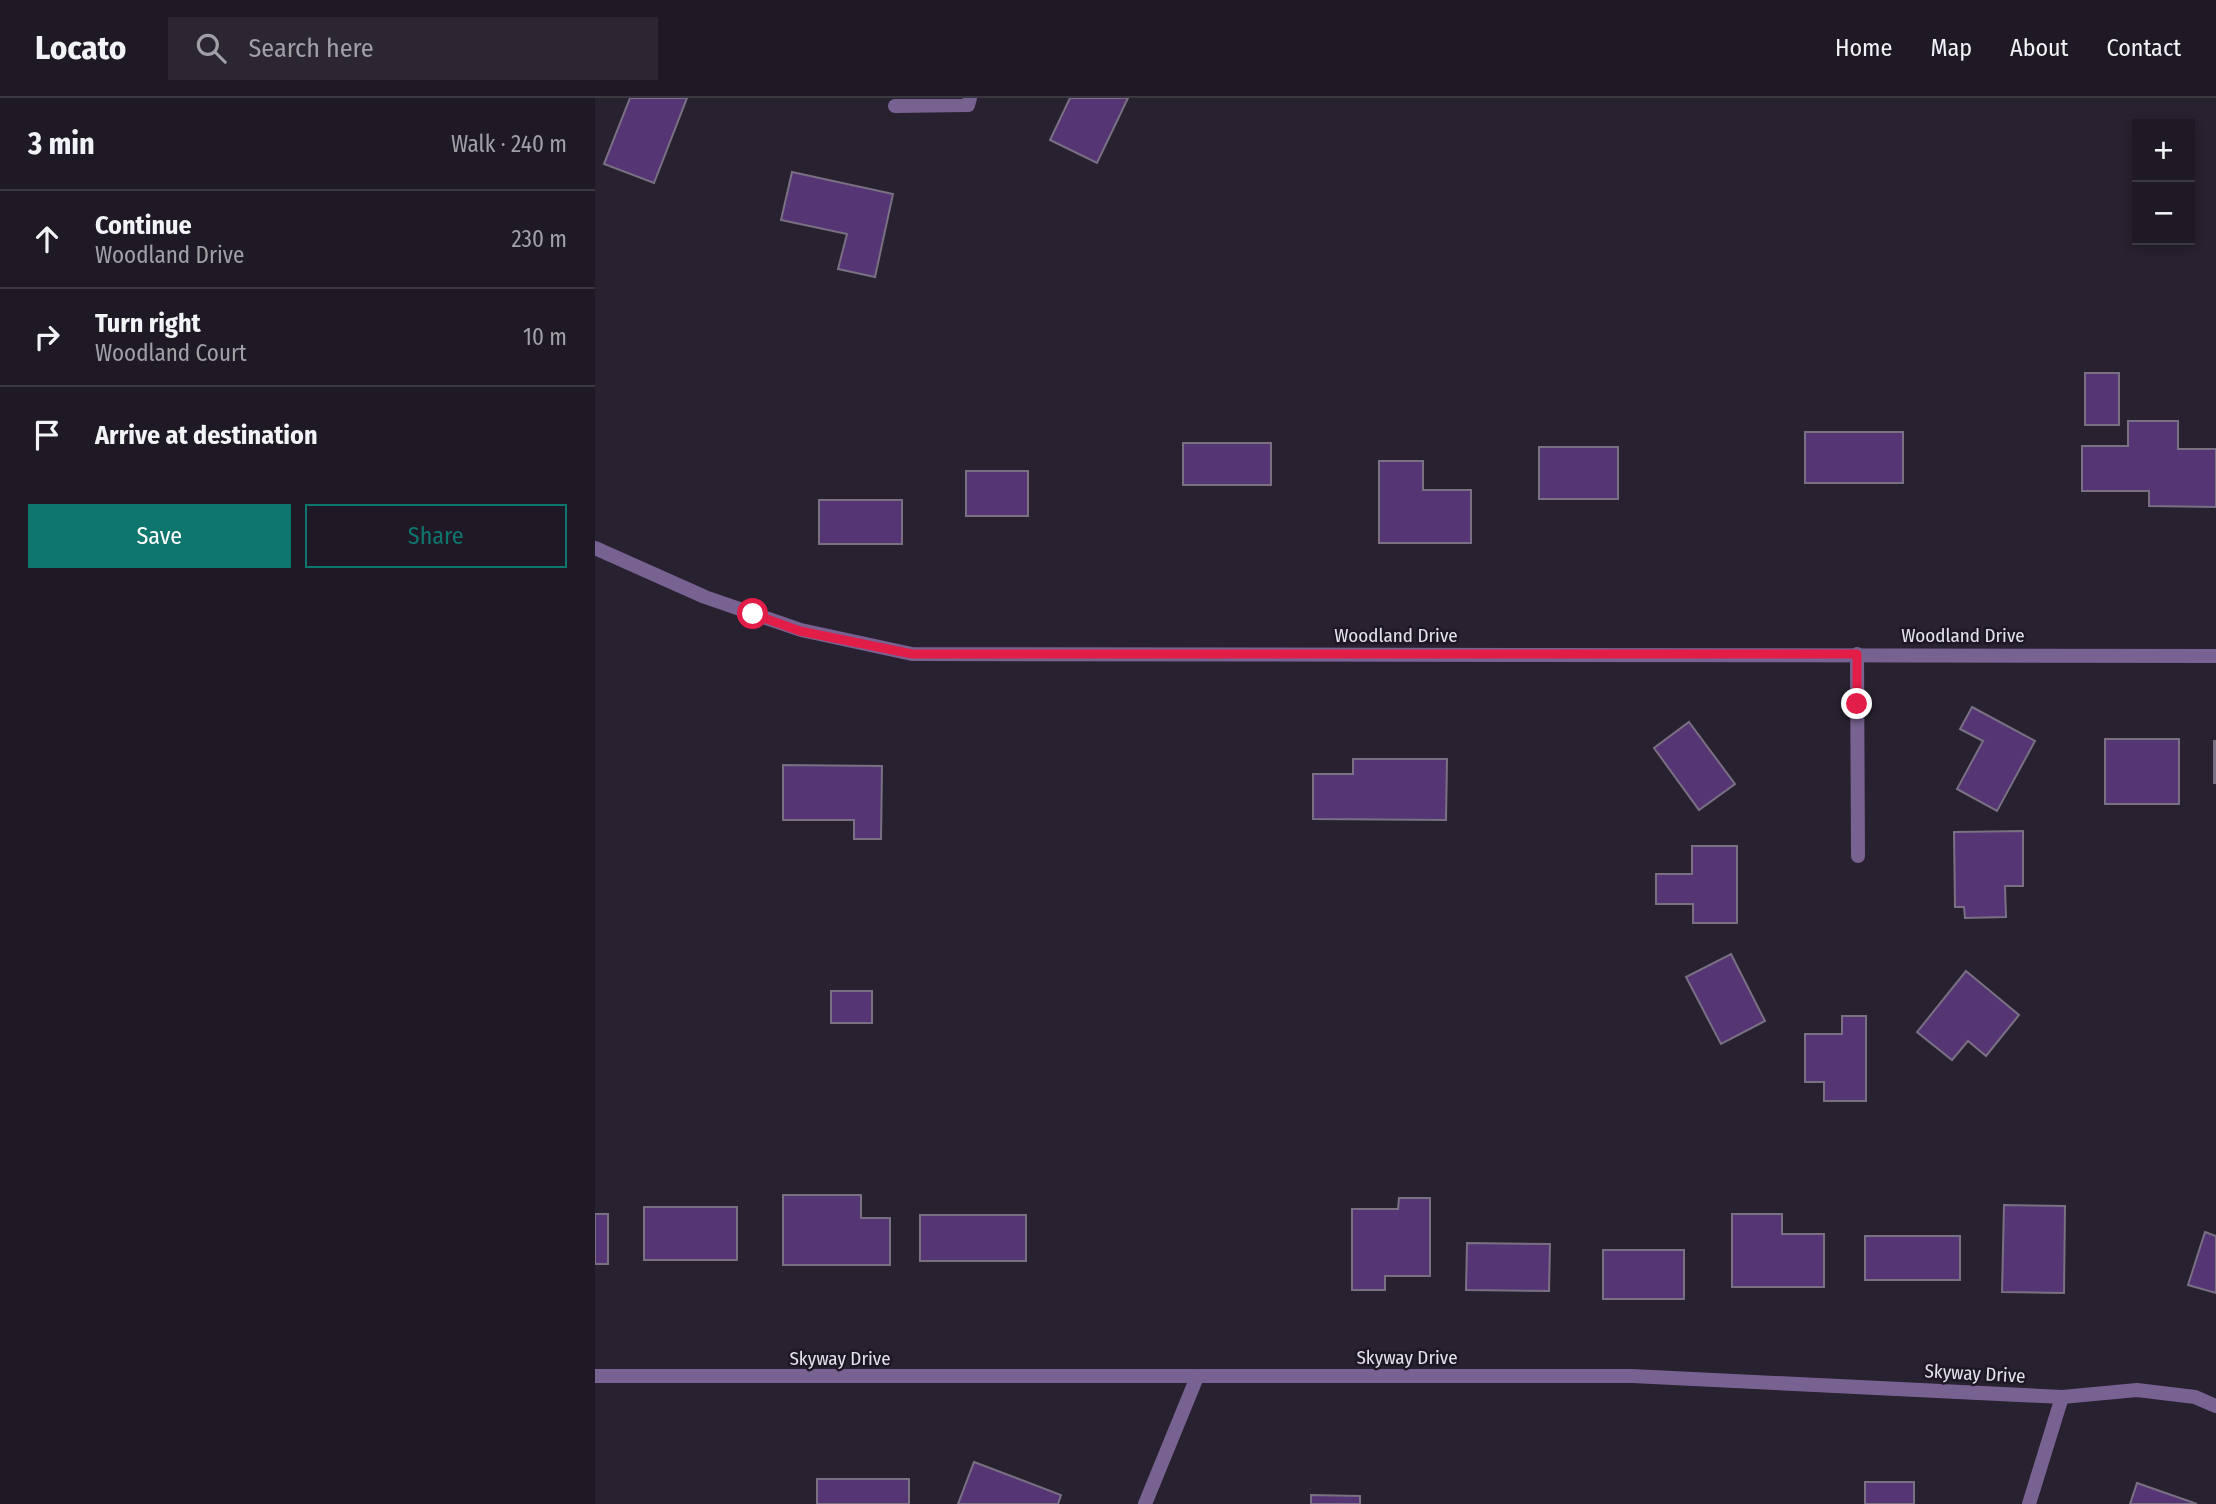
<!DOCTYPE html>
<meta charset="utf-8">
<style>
:root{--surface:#1e1924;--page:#2b2631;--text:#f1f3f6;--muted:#a1a0a6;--line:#3c3841;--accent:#0f766e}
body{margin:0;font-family:"Fira Sans Condensed",sans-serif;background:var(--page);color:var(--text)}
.controls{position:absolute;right:21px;top:21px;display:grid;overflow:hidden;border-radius:0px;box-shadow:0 4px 10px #0003}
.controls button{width:63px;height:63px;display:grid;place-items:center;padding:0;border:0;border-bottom:2px solid var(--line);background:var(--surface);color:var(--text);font:35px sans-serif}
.stop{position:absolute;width:21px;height:21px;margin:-16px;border:5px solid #e11d48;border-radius:50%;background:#fff}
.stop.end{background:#e11d48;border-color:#fff;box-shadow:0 2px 7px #0008}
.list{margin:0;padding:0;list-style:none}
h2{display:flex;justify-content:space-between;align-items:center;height:91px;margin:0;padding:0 28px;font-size:30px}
h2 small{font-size:23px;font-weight:400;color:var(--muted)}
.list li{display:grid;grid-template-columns:46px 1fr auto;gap:21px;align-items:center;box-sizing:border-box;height:98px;padding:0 28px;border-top:2px solid var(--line)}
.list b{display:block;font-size:26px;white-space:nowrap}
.list p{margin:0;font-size:23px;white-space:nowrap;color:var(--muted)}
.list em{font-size:23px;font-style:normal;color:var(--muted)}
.actions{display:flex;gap:14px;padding:21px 28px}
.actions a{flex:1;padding:16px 0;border:2px solid var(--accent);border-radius:0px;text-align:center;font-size:24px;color:var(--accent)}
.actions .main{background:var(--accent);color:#fff}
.icon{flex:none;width:38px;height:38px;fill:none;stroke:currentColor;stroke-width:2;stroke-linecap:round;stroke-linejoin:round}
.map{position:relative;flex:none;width:1621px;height:1406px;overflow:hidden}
header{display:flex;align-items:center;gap:42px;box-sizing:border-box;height:98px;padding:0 35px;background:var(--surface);border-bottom:2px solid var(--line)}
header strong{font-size:33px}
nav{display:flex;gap:38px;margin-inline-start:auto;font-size:24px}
.search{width:490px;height:63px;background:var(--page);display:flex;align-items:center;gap:18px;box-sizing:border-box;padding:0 24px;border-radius:0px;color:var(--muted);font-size:26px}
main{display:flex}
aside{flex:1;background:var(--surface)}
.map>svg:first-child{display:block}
.building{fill:#563575;stroke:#797183;stroke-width:2}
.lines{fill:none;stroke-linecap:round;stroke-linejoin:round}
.minor{stroke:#786291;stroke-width:14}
.route{stroke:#e11d48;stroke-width:9}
.labels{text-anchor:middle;stroke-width:5;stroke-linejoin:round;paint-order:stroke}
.street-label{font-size:19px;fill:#e5e1eb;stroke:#1e1826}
</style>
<header>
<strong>Locato</strong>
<div class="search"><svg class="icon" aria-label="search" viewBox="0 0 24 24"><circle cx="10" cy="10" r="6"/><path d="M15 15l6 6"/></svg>Search here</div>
<nav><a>Home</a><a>Map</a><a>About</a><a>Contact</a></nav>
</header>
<main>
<aside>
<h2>3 min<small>Walk · 240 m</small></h2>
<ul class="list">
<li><svg class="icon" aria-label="ahead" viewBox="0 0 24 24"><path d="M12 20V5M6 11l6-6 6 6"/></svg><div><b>Continue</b><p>Woodland Drive</p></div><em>230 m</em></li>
<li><svg class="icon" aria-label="right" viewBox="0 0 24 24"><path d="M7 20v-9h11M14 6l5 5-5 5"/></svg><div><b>Turn right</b><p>Woodland Court</p></div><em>10 m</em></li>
<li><svg class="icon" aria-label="arrive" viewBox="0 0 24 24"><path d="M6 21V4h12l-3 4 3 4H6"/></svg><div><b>Arrive at destination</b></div></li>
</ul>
<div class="actions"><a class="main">Save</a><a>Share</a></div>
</aside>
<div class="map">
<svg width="1621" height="1406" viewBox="0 0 1621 1406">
<rect width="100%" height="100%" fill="#282130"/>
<g class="building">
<path d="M 35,0 L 92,0 L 59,85 L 9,66 Z"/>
<path d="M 475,0 L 533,0 L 502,65 L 455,42 Z"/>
<path d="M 197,74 L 298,96 L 280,179 L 243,171 L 252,136 L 186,122 Z"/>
<rect x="1490" y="275" width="34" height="52"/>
<path d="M 1533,323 L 1583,323 L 1583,351 L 1621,351 L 1621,409 L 1554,408 L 1554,393 L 1487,393 L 1487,348 L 1533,348 Z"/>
<rect x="1210" y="334" width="98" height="51"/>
<rect x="588" y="345" width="88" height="42"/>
<rect x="944" y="349" width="79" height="52"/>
<path d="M 784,363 L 828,363 L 828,392 L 876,392 L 876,445 L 784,445 Z"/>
<rect x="371" y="373" width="62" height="45"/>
<rect x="224" y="402" width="83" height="44"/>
<path d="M 1377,609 L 1440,643 L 1402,713 L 1362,691 L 1388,643 L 1365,631 Z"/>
<path d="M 1094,624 L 1140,686 L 1104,712 L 1059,650 Z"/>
<rect x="1510" y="641" width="74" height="65"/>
<rect x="1619" y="643" width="2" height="42"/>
<path d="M 758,661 L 852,661 L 851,722 L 718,721 L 718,676 L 758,676 Z"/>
<path d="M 188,667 L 287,668 L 286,741 L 259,741 L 259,722 L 188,722 Z"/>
<path d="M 1428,733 L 1428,788 L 1410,788 L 1411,819 L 1370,820 L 1369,809 L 1360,809 L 1359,734 Z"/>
<path d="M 1097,748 L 1142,748 L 1142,825 L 1098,825 L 1098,806 L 1061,806 L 1061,776 L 1097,776 Z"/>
<path d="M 1136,856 L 1170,923 L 1126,946 L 1091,879 Z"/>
<path d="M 1371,873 L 1424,917 L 1391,958 L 1373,943 L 1357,962 L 1322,934 Z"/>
<rect x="236" y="893" width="41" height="32"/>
<path d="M 1247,918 L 1271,918 L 1271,1003 L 1229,1003 L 1229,984 L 1210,984 L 1210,936 L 1247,936 Z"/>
<path d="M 188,1097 L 266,1097 L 266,1120 L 295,1120 L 295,1167 L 188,1167 Z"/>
<path d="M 804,1100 L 835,1100 L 835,1178 L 790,1178 L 790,1192 L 757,1192 L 757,1111 L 803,1111 Z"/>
<path d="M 1409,1107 L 1470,1108 L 1469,1195 L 1407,1194 Z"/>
<rect x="49" y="1109" width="93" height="53"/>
<rect x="0" y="1116" width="13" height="50"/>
<path d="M 1137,1116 L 1187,1116 L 1187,1136 L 1229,1136 L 1229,1189 L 1137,1189 Z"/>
<rect x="325" y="1117" width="106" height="46"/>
<path d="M 1610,1134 L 1621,1138 L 1621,1195 L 1593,1187 Z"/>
<rect x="1270" y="1138" width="95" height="44"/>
<path d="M 872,1145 L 955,1146 L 954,1193 L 871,1192 Z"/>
<rect x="1008" y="1152" width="81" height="49"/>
<path d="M 379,1364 L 466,1397 L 463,1406 L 363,1406 Z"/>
<rect x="222" y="1381" width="92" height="25"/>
<rect x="1270" y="1384" width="49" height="22"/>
<path d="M 1542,1385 L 1602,1406 L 1535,1406 Z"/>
<path d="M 716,1397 L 765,1398 L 765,1406 L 716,1406 Z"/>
</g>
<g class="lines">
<g class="minor">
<path d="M 300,8 L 373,7 L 375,0"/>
<path d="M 0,450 L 110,499 L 206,532 L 317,556 L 1621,558"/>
<path d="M 1262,556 L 1263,758"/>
<path d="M 0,1278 L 1037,1278 L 1467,1299 L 1542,1292 L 1600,1299 L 1621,1308"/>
<path d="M 550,1406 L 602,1279"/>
<path d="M 1434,1406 L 1467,1299"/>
</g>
</g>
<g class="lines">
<path class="route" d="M 158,516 L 205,533 L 317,556 L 1262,556 L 1262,606"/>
</g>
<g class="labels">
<g class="street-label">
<text x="801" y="544">Woodland Drive</text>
<text x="1368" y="544">Woodland Drive</text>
<text x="812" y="1266">Skyway Drive</text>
<text x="245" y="1267">Skyway Drive</text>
<text transform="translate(1380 1275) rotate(3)" y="7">Skyway Drive</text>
</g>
</g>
</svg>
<div class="controls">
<button>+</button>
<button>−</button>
</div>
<div class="stop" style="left:158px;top:516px"></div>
<div class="stop end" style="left:1262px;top:606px"></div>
</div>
</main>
